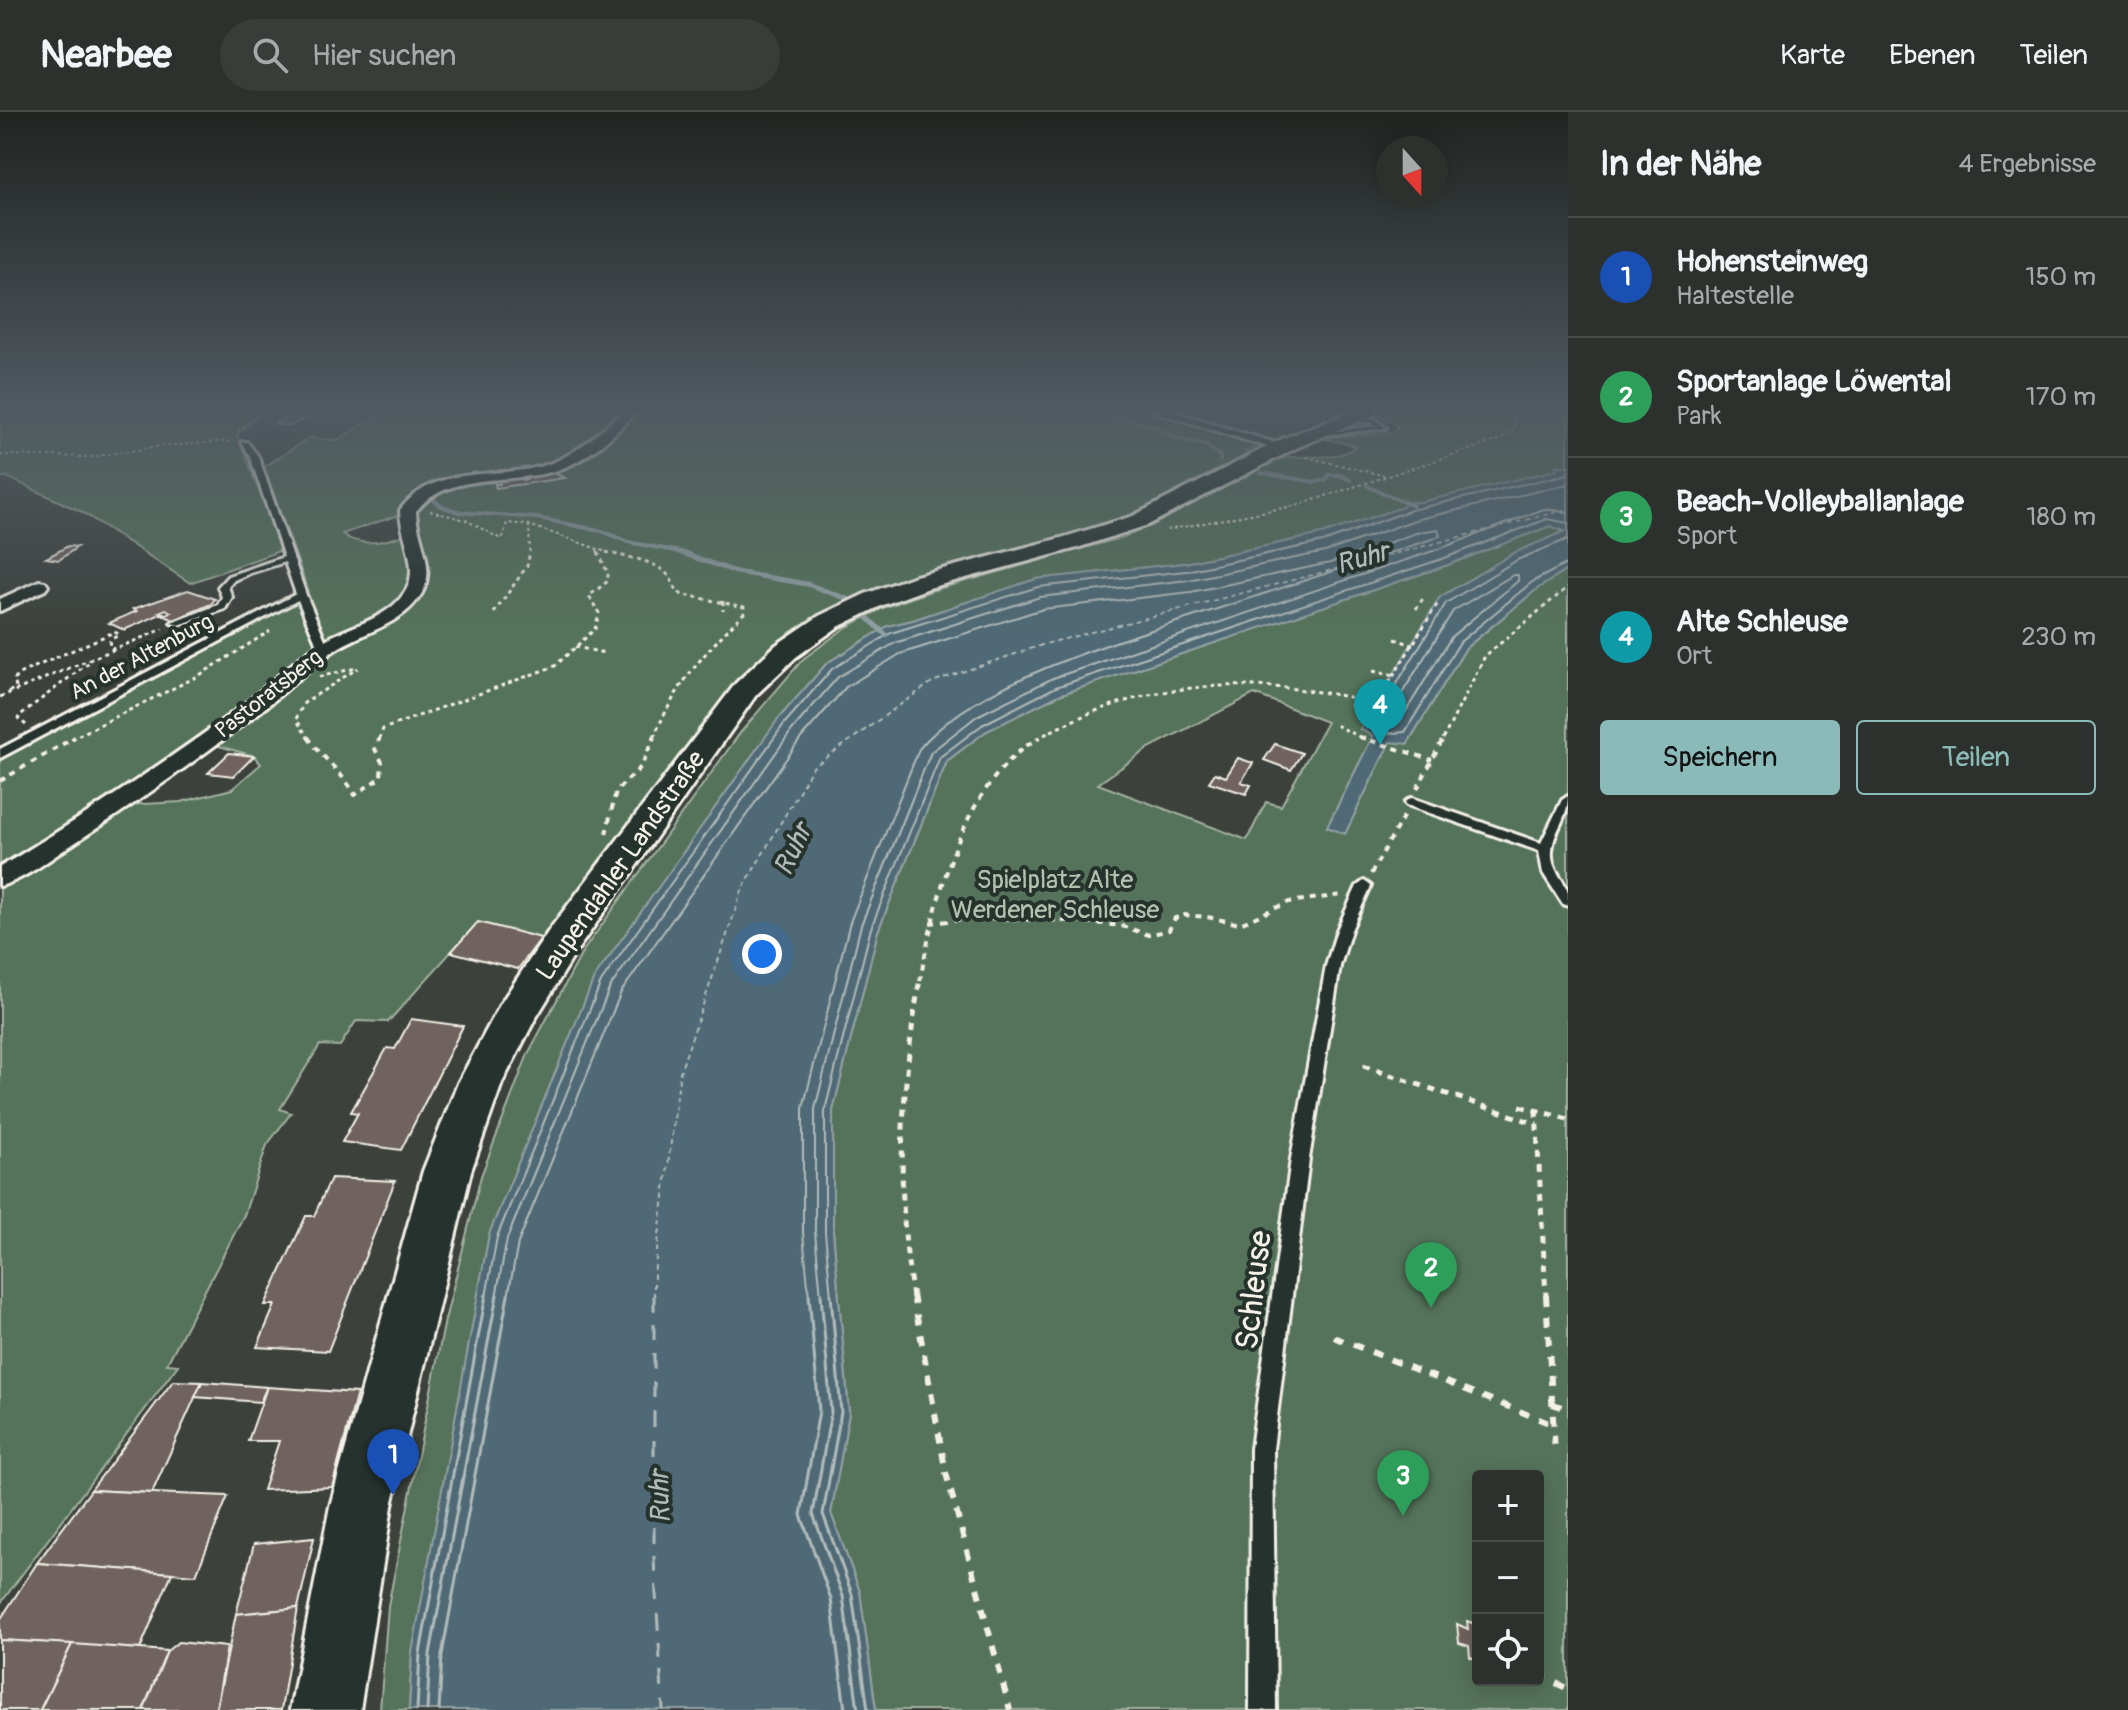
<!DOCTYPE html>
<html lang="de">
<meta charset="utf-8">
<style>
:root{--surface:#2d312d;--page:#393d39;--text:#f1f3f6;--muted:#a7a9aa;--line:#484c49;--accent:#8bbbb9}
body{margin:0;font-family:Pangolin,sans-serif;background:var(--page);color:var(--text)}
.controls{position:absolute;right:24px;bottom:24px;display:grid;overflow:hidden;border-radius:8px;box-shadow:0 4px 20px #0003}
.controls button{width:72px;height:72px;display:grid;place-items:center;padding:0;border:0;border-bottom:2px solid var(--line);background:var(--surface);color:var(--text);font:40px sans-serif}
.compass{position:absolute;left:1376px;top:24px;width:72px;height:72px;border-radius:50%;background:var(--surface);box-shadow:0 4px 20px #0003;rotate:159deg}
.you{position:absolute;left:762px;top:842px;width:28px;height:28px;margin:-20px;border:6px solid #fff;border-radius:50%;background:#1a73e8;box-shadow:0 0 0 12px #1a73e833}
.badge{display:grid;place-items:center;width:52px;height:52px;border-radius:50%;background:var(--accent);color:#fff;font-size:26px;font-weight:700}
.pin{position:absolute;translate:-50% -66px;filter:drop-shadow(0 2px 4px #0008)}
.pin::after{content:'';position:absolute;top:42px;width:28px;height:24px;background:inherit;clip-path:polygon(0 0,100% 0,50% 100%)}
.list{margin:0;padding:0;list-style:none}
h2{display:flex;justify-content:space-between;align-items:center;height:104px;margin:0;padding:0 32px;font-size:34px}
h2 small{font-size:26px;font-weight:400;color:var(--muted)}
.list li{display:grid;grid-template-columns:52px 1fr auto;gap:24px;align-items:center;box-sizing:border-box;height:120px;padding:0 32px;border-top:2px solid var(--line)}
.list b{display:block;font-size:30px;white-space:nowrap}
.list p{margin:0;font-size:26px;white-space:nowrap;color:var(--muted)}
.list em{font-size:26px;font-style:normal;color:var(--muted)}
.actions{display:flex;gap:16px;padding:24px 32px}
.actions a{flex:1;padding:18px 0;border:2px solid var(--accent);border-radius:8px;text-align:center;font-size:28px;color:var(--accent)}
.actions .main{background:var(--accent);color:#111}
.icon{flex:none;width:44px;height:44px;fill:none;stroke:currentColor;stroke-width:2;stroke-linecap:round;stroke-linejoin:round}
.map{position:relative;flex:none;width:1568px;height:1598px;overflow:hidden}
header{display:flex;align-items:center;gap:48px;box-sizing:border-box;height:112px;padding:0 40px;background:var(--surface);border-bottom:2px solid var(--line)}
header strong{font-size:38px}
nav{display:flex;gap:44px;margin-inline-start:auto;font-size:28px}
.search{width:560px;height:72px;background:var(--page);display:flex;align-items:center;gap:20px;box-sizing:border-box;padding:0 28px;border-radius:44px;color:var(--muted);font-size:30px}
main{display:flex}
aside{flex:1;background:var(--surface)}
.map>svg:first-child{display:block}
.green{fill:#55735a;stroke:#a4b2a1;stroke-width:2;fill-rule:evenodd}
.water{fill:#506b76;stroke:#92a1a4;stroke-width:2}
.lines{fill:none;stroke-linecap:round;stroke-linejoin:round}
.shore-far1{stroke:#b2bbba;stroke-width:2}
.shore{stroke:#b2bbba;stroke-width:3}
.stream-far1{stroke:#92a1a4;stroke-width:4}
.stream{stroke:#92a1a4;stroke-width:5}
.ferry-far1{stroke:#b2bbba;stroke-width:2;stroke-dasharray:5 4;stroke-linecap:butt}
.ferry{stroke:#b2bbba;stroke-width:3;stroke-dasharray:16 13;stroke-linecap:butt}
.building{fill:#6f635e;stroke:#f4f1e8;stroke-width:2}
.lane-casing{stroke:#f4f1e8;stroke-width:6}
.street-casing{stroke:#f4f1e8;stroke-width:6}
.secondary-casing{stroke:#f4f1e8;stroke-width:6}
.path-far4{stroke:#f4f1e8;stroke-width:2;stroke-dasharray:3 3;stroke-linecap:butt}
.path-far3{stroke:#f4f1e8;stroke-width:3;stroke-dasharray:4 4;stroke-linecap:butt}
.path-far2{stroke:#f4f1e8;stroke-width:4;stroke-dasharray:6 6;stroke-linecap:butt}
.path-far1{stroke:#f4f1e8;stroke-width:5;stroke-dasharray:7 7;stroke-linecap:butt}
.path{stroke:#f4f1e8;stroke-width:6;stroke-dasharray:10 10;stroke-linecap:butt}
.lane{fill:#26332d;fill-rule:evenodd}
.street{fill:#26332d;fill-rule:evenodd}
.secondary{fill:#26332d;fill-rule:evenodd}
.labels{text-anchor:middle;stroke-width:8;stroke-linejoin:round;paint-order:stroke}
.far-street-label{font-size:22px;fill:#f4f1e8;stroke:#26332d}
.street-label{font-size:26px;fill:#f4f1e8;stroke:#26332d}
.park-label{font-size:26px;fill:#b4bfaf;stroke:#26332d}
.water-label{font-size:28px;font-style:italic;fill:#b2bbba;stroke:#26332d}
.near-street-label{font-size:32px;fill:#f4f1e8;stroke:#26332d}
</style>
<header>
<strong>Nearbee</strong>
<div class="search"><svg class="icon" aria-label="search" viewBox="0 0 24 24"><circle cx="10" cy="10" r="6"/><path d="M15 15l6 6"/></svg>Hier suchen</div>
<nav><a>Karte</a><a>Ebenen</a><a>Teilen</a></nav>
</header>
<main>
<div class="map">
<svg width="1568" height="1598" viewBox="0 0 1568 1598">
<rect width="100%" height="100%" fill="#3c413c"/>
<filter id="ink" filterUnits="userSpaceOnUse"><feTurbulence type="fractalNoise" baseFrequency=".0125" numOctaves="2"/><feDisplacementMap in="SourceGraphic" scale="16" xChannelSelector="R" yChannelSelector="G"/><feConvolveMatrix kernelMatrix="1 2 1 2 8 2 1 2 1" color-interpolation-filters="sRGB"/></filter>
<g filter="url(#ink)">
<g class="green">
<path d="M 0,299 L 262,299 L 237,322 L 282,438 L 190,471 L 82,400 L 7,365 L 0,365 Z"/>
<path d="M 384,299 L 1145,299 L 1260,333 L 1246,340 L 1251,345 L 1137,405 L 898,474 L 736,577 L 541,826 L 478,810 L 388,910 L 356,909 L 340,934 L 320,933 L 280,997 L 291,1001 L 267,1033 L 244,1103 L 167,1252 L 178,1253 L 0,1492 L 0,644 L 308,478 L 264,355 L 309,326 L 337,328 ZM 402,402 L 415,418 C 394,428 362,438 342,422 ZM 198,628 L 254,644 L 261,652 L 232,677 L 181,690 L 106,694 Z"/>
<path d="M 1392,299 L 1568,299 L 1568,354 L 1556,354 L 1557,358 L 1421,390 L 1405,391 L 1403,395 L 1322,422 L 1185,451 L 1036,467 L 913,508 L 888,514 L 827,551 L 778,607 L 412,1540 L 409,1598 L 380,1598 L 388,1494 L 445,1208 L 481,1064 L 528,942 L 583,839 L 740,621 L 803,547 L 845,516 L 883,496 L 931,479 L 1124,425 L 1275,348 C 1303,339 1333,353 1356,334 L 1322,326 L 1391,321 L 1398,316 L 1394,310 L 1377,303 Z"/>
<path d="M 1550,414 L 1566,420 L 1514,441 L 1360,617 L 1373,624 L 1327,715 L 1345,721 L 1391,629 L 1408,631 L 1466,536 L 1537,477 L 1568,457 L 1568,1598 L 1275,1598 L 1252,1465 L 1250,1598 L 876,1598 L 860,1480 L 831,1401 L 849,1301 L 833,1119 L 833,998 L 878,819 L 947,649 L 985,620 L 1059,583 L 1445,454 ZM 1254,582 L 1327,610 L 1281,694 L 1266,690 L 1247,728 L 1098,672 L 1149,636 ZM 1478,1364 L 1538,1364 L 1538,1568 L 1478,1568 Z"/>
</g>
<path class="water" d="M 1556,354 L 1568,354 L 1568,457 L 1537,477 L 1466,536 L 1407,632 L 1390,630 L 1345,722 L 1327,715 L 1373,624 L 1360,617 L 1440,485 L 1514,441 L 1565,419 L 1550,414 L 1445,454 L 1059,583 L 985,620 L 947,649 L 878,819 L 833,998 L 833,1119 L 849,1301 L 831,1401 L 860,1480 L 876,1598 L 409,1598 L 412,1540 L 489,1122 L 594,866 L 778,607 L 827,551 L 888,514 L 913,508 L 1036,467 L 1185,451 L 1322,422 L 1403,395 L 1405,391 L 1421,390 L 1557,358 Z"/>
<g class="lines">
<g class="shore-far1">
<path d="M 1568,427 L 1517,448 L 1446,491 L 1374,609 L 1381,622 L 1405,620 L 1460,530 L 1532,470 L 1568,451"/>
<path d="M 1513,463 L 1518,463 L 1518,469 L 1452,524 L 1400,609 L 1389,610 L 1388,604 L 1453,499 Z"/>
<path d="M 486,1185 L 497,1125 L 601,870 L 784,612 L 832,557 L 891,521 L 1038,475 L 1186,459 L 1323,430 L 1411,398 L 1568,362"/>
<path d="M 496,1185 L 507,1127 L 610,875 L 792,618 L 838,565 L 895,531 L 1040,485 L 1188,468 L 1325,440 L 1415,408 L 1568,372"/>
<path d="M 508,1185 L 518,1131 L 621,880 L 801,626 L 846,575 L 900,542 L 1043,497 L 1191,480 L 1330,451 L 1419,420 L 1438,417 L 1440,423 L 1435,426 C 1361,450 1288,474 1214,498 C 1129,526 976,567 919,637 L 850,810 L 803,996 L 803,1121 L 809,1185"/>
<path d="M 821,1185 L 815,1120 L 815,997 L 861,813 L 931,640 L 977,604 L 1053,566 L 1439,437 L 1544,397 L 1568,400"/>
<path d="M 831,1185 L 825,1120 L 825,998 L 871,816 L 940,645 L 982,613 L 1056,575 L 1442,447 L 1547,407 L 1568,411"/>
</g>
<g class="shore">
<path d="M 809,1183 L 819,1299 L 801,1403 L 831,1487 L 845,1598"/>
<path d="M 821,1183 L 831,1300 L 813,1402 L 843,1484 L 858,1598"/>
<path d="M 831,1183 L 841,1300 L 823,1402 L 852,1482 L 868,1598"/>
<path d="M 417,1598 L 420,1541 L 486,1183"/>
<path d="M 427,1598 L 430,1542 L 497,1183"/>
<path d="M 439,1598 L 442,1543 L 508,1183"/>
</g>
<g class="stream-far1">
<path d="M 1090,299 L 1154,314 L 1174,325 L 1206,333 L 1220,344 L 1220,349"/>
<path d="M 1261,361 L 1315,370 L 1326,368 L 1328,363 L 1340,363 L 1350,368"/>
<path d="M 1367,374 L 1413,394"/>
<path d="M 428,383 L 441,394 L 459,400 L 537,406 L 602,419 L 628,430 L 690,442"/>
</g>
<g class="stream">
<path d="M 679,440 L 736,460 L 807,472 L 848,487"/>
<path d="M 867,505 L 886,523"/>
</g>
<path class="ferry-far1" d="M 654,1185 L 654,1162 L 680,960 L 743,776 L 813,655 L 932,570 L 1045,532 L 1568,397"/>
<path class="ferry" d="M 654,1183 L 654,1448 L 663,1598"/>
</g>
<g class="building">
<path d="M 294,299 L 317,299 L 290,314 L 275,312 Z"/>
<path d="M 550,359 L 565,366 L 496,376 L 495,372 L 500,372 L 499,367 L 522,365 L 523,368 Z"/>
<path d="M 68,434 L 77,435 L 59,448 L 46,446 Z"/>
<path d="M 188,478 L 215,487 L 211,492 L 174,508 L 163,503 L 171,500 L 166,497 L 159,500 L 163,501 L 124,518 L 109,511 L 137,499 L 133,497 Z"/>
<path d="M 1275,632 L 1302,641 L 1291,658 L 1264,648 Z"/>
<path d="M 229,641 L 254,644 L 234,664 L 208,661 Z"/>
<path d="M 1238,646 L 1253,651 L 1241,670 L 1251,673 L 1246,682 L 1209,670 L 1215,661 L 1226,665 Z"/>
<path d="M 478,810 L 541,826 L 518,857 L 451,840 Z"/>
<path d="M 411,907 L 463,914 L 401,1038 L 342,1030 L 358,1001 L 351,1000 L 387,936 L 395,937 Z"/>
<path d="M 331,1066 L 395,1069 L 328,1239 L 257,1235 L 275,1193 L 265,1193 L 306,1104 L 314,1104 Z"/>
<path d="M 173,1269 L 202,1270 L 152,1381 L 91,1378 Z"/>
<path d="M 202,1270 L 267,1275 L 260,1290 L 195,1285 Z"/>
<path d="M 267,1275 L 357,1281 L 332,1375 L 263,1378 L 279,1329 L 248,1329 Z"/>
<path d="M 91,1378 L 152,1381 L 228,1384 L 196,1463 L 37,1451 Z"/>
<path d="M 314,1426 L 298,1496 L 236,1502 L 254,1432 Z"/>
<path d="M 37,1451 L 172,1461 L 140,1537 L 0,1528 L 0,1508 Z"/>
<path d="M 298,1496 L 281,1598 L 216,1598 L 236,1502 Z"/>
<path d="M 1467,1509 L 1478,1513 L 1478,1548 L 1470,1545 L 1469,1534 L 1459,1531 L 1457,1512 L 1468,1517 Z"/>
<path d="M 0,1528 L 72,1532 L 40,1598 L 0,1598 Z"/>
<path d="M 178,1530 L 227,1535 L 216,1598 L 143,1598 L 167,1539 Z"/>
<path d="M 72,1532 L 167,1539 L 143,1598 L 40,1598 Z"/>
</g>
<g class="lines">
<g class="lane-casing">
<g id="lane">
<path d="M 1346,306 L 1375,307 L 1386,316 L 1316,324 L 1312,322 L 1377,314 L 1371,310 L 1346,308 Z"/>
<path d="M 241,330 L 247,330 L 258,344 L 306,483 L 329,537 L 328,539 L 319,537 L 298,488 L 0,646 L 0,637 L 296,482 L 285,450 L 250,461 L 234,468 L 228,475 L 232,485 L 225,497 L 179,513 L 171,511 L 218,493 L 222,485 L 218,475 L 228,464 L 284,445 L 250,344 Z"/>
<path d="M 1568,684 C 1568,707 1553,719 1552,739 C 1550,757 1564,766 1568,781 C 1568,785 1568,789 1568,794 L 1563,792 L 1543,761 L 1539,739 L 1407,693 L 1405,690 L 1411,686 L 1415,687 L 1541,731 L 1562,688 Z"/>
<path d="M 1364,769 L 1371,774 L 1351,818 L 1340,854 L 1309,1047 L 1273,1337 L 1276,1598 L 1250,1598 L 1251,1337 L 1291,1047 L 1326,854 L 1337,818 L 1357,774 Z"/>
</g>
</g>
<g class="street-casing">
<g id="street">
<path d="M 624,299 L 637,299 C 618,320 590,346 563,356 C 515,375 452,356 416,399 C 416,426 437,454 422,481 C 402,515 362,519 332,540 C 307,557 286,580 262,598 C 201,645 138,690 73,732 C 51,746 26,767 0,774 L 0,755 C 84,705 164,651 242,594 C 268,574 291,551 317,533 C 344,514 386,510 405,480 C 421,455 400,425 400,398 C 439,347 503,371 554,350 C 581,339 602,317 624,299 Z"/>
<path d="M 1153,299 L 1172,299 L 1289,335 L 1277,338 Z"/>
<path d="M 39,469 L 45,470 L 48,474 L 45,478 L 0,499 L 0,487 Z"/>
</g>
</g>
<g class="secondary-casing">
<path id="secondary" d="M 1352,299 L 1377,299 L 1374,303 L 1296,336 L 1148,413 L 1077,436 L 929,476 L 883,493 L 838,515 L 796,545 L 756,583 L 578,837 L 534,909 L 502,971 L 471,1059 L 408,1321 L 392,1394 L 360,1598 L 290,1598 L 330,1394 L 350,1321 L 423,1059 L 458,971 L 501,891 L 550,817 L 736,571 L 776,533 L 819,504 L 865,482 L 912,465 L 1061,426 L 1133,404 L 1282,327 Z"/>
</g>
<g class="path-far4">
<path d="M 238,319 L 264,299"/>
<path d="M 0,343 L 91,345 L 161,334 L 232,329"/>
<path d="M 1306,345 L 1386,364"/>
<path d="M 430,399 L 466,408 L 499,426 L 503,425 L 507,411 L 529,413 L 612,442"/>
<path d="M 529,413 L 530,442"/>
<path d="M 1167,418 L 1298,393 L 1499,328 L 1513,318 L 1516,299"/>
<path d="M 597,438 L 599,442"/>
</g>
<g class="path-far3">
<path d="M 606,440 C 626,446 651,446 667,462 C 673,468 673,476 681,482 L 744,495 L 745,500 C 702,543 677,571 653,627"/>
<path d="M 723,489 L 723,499"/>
<path d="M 1416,497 L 1424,485"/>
<path d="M 494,501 L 527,454 L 530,440"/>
<path d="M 1395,527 L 1413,533"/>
<path d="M 575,535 L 605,541"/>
<path d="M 1373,559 L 1394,564"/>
<path d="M 319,565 L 356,556"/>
<path d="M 9,580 L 16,575 L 14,568 L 21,561 L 114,520 L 119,522 L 110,529 L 109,534 L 114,537"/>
<path d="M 0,585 L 163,517"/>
<path d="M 1350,593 L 1372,599"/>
<path d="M 1364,612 L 1438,491"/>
<path d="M 26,613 L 18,606 L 23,601 L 91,549"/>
<path d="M 1336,613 L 1364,627"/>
<path d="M 71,627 L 198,564 L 270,519"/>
<path d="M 309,627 L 296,607 L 304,591 L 358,556"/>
<path d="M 379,627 L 383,617 L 555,554 L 595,517 L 599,501 L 589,484 L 608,469 L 608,461 L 598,440"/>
<path d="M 1037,627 C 1140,568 1240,564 1354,586"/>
<path d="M 1443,627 L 1485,544 L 1568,475"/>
</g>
<g class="path-far2">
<path d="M 308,625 C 322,646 343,661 355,683 L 381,665 L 382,650 L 375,637 L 380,625"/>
<path d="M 1360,625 L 1432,648"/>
<path d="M 0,669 L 75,625"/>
<path d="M 1417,677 L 1444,625"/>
<path d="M 606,722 L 616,679 L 641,655 L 654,625"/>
<path d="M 1371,762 L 1404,703"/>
<path d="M 930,811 L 974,806 L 1074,809 L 1122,814 L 1149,823 L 1169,818 L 1175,806 L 1185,803 L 1207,805 L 1240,812 L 1289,790 L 1342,783"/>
<path d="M 920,869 C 935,787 963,669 1040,625"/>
</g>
<g class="path-far1">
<path d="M 1363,954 L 1537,1012"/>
<path d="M 1520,994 L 1568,1007"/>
<path d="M 1536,998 L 1546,1185"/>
<path d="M 913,1185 C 895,1079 901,973 920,867"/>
</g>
<g class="path">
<path d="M 913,1183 L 946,1361 L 1010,1598"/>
<path d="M 1546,1183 L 1555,1340"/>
<path d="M 1334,1225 L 1554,1313"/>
<path d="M 1552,1292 L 1568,1297"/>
<path d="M 1538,1562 L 1568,1577"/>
</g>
<use href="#lane" class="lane"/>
<use href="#street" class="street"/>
<use href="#secondary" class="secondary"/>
</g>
</g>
<linearGradient id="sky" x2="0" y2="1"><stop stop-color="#212421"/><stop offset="0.57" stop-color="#505a61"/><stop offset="1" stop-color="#505a61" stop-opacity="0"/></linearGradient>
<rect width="1568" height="523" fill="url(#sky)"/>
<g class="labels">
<g class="far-street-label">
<text transform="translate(141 544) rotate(-28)" y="8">An der Altenburg</text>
<text transform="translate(268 581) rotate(-38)" y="8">Pastoratsberg</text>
</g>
<g class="street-label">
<text transform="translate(620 753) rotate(-55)" y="9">Laupendahler Landstraße</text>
</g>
<g class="park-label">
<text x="1055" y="776">Spielplatz Alte<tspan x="1055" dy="30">Werdener Schleuse</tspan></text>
</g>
<g class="water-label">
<text transform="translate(1362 445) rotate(-16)" y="10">Ruhr</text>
<text transform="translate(792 737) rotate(-65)" y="10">Ruhr</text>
<text transform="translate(659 1385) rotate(-92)" y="10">Ruhr</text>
</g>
<g class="near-street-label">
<text transform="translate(1253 1178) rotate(-83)" y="11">Schleuse</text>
</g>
</g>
</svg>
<div class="controls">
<button>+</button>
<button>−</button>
<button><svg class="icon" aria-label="locate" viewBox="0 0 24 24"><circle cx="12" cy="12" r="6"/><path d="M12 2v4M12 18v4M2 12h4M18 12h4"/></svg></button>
</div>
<svg class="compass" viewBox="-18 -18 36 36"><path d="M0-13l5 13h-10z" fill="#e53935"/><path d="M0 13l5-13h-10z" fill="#a7a9aa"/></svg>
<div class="you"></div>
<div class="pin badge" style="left:393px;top:1383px;background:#1a4fb4">1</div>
<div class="pin badge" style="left:1431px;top:1196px;background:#2e9e5b">2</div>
<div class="pin badge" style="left:1403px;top:1404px;background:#2e9e5b">3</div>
<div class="pin badge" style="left:1380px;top:633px;background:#0f9aa8">4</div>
</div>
<aside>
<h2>In der Nähe<small>4 Ergebnisse</small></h2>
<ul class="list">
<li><span class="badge" style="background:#1a4fb4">1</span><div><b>Hohensteinweg</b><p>Haltestelle</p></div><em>150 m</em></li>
<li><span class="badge" style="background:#2e9e5b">2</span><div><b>Sportanlage Löwental</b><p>Park</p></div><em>170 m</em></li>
<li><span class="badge" style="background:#2e9e5b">3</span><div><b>Beach-Volleyballanlage</b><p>Sport</p></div><em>180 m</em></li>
<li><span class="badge" style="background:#0f9aa8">4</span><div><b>Alte Schleuse</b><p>Ort</p></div><em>230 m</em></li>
</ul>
<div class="actions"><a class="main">Speichern</a><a>Teilen</a></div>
</aside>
</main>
